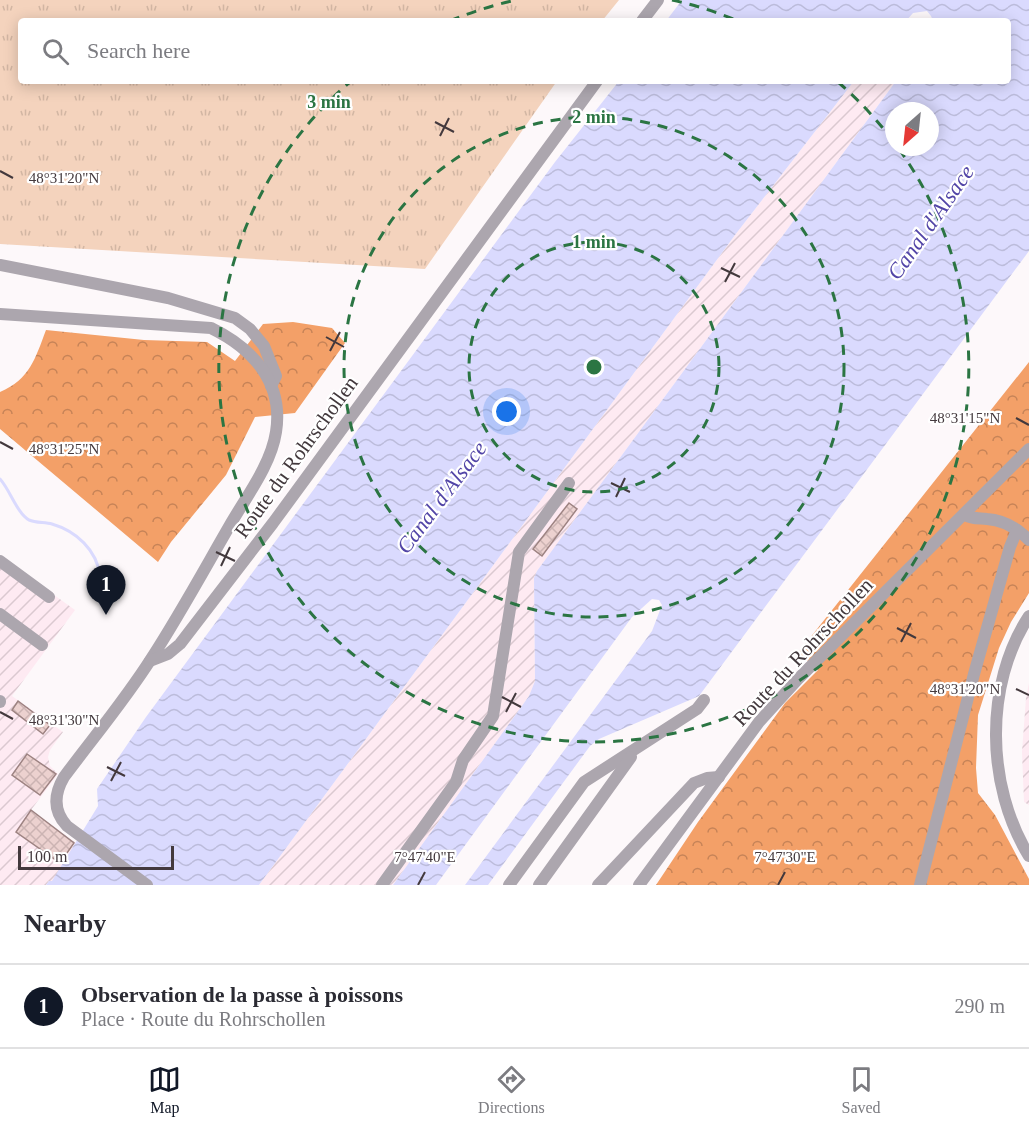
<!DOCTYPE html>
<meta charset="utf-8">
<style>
:root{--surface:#fff;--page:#f2f2f3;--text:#2b2b33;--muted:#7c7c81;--line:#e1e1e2;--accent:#111827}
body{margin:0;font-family:"Times New Roman",serif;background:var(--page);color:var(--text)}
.compass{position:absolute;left:885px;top:102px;width:54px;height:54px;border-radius:50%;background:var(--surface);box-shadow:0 3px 15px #0003;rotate:207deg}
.scale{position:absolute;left:18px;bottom:15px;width:156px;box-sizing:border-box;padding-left:6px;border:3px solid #43393d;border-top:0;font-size:16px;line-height:21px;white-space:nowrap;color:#43393d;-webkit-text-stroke:4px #fff;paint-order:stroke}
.you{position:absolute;left:507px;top:412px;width:21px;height:21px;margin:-15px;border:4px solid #fff;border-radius:50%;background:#1a73e8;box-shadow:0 0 0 9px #1a73e833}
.badge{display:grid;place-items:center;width:39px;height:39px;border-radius:50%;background:var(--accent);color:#fff;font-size:20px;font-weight:700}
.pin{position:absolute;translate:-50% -50px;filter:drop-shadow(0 2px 3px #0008)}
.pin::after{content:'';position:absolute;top:32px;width:21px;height:18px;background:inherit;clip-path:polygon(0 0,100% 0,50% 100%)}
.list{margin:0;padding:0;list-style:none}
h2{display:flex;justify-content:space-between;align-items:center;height:78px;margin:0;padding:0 24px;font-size:26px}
h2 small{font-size:20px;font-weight:400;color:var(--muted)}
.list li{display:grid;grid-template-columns:39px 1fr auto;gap:18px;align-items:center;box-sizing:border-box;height:84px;padding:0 24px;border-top:2px solid var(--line)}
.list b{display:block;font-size:22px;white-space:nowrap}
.list p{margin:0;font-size:20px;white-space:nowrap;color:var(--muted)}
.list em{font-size:20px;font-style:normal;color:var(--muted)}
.icon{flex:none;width:33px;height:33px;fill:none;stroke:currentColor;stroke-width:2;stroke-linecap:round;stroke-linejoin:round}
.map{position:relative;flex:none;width:1029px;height:885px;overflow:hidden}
.search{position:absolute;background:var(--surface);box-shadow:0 3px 15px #0003;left:18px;right:18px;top:18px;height:66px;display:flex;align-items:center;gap:15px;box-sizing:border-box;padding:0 21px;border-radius:6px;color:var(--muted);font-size:22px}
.sheet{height:162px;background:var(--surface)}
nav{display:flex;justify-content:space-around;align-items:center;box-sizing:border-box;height:84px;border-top:2px solid var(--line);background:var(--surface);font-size:16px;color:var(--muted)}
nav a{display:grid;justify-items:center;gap:3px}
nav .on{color:var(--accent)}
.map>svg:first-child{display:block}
.industrial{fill:url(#industrial-furrows)}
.forest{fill:url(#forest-crowns)}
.park{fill:url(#park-tufts)}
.water{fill:url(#water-waves);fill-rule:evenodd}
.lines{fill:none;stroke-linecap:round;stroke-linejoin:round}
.stream{stroke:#dadafe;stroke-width:3}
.building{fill:url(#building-cross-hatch);stroke:#9d8382;stroke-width:1.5}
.minor{stroke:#aca6ae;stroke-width:12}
.ticks{fill:none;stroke:#43393d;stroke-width:2}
.ring{fill:none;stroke:#2b7543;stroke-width:3;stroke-dasharray:10 8}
.labels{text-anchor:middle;stroke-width:4.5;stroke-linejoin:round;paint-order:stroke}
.street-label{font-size:21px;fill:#43393d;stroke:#fff}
.water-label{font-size:22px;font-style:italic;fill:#5245a7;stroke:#fff}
.ticks-label{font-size:15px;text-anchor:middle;fill:#43393d;stroke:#fff;stroke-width:4.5;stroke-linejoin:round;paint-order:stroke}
.centre{fill:#2b7543;stroke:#fff;stroke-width:3}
.ring-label{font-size:18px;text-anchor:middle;font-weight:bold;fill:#2b7543;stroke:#fff;stroke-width:4.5;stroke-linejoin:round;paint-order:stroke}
</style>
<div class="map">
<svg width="1029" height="885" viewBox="0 0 1029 885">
<defs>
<pattern id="industrial-furrows" width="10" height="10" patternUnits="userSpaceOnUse" patternTransform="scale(1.5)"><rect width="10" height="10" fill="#feeaf2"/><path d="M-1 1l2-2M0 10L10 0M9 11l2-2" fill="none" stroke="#dbc9d0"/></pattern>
<pattern id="forest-crowns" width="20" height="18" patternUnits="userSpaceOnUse" patternTransform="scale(1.5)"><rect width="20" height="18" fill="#f3a068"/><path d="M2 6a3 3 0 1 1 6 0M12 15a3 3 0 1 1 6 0" fill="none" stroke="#c68357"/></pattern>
<pattern id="park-tufts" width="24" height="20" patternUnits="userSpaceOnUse" patternTransform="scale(1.5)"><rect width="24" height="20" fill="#f4d3bd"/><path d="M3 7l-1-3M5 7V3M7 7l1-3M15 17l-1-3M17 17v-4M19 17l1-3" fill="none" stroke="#d2b6a3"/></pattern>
<pattern id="water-waves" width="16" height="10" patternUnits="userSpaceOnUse" patternTransform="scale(1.5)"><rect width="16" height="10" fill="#dadafe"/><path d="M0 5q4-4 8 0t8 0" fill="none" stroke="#bcbcdb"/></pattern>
<pattern id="building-cross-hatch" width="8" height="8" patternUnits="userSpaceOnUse" patternTransform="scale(1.5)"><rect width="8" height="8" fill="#ecd1cf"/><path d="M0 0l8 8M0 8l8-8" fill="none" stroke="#ccb4b3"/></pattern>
</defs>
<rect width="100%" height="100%" fill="#fdf8fa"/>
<g class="industrial">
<path d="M 854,81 L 896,81 L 537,571 L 534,578 L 535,681 L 529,696 L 393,885 L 259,885 L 735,235 Z"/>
<path d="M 0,556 L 75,610 L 12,696 L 63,732 L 50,750 L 48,757 L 50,766 L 58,774 L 31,810 L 133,885 L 49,881 L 46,885 L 0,885 Z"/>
<path d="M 1029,683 L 1029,805 L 1024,802 L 1022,752 L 1026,698 Z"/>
</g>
<g class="forest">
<path d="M 293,322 L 332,328 L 345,343 L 295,413 L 255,417 L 226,475 L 171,542 L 158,562 L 0,429 L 0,392 C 30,379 35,359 46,330 L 144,340 L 207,342 L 235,361 L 263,324 Z"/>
<path d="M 1029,362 L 1029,593 L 1011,622 L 999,648 L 978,715 L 976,768 L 978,793 L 995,815 L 1029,879 L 1029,885 L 656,885 L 698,822 L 785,703 L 818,670 L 798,653 Z"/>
</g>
<path class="park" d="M 0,0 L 619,0 L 602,21 L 21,21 L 21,81 L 557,81 L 425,269 L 0,244 Z"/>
<g class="water">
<path d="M 682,0 L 1029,0 L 1029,251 L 699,696 L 599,739 L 590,746 L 488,885 L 465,885 L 652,631 L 662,605 L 659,600 L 652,599 L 632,617 L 436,885 L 393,885 L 529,696 L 535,681 L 534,578 L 537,571 L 896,81 L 1008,81 L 1008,21 L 933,21 L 931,16 L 927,11 L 913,13 L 906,21 L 666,21 ZM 894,111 L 930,111 L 930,147 L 894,147 Z"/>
<path d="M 619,81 L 854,81 L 735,235 L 259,885 L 46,885 L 49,881 L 52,881 L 98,806 L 97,789 L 146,717 L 555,162 Z"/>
</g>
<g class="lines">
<path class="stream" d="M 0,479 C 10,490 17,513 29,520 C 36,523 45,522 52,524 C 76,531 97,550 100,576 C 102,585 101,594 101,604"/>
</g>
<g class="building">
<path d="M 569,503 L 577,509 L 542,556 L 533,549 Z"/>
<path d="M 18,701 L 50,725 L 43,734 L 12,710 Z"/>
<path d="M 27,754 L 56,774 L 40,795 L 12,775 Z"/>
<path d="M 31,810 L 74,843 L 60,863 L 16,832 Z"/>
</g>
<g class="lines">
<g class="minor">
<path d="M 642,21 L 658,0"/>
<path d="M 0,265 L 168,298 L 235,318 L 250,329 L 264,346 L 276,376 L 271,386"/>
<path d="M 0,314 L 211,328 C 252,348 284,382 276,432 C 271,465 246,497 230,525 C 204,570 179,616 151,659 C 125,700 93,738 64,777 C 54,794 53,811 67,826 L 147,885"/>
<path d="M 964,514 C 971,519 978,518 987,519 C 1003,520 1018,529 1029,540"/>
<path d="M 0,561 L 49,597"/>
<path d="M 0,614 L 42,645"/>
<path d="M 1029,616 C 984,685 986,786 1029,856"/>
<path d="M 150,661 L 168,654 L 180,644 L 273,523 L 597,81"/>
<path d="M 0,701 L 0,702"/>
<path d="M 382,885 L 456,782 L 463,760 L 493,716 L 519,552 L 569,483"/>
<path d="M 509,885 L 584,782 L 697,709 L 704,700"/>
<path d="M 539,885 L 631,757"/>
<path d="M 598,885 L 694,783 L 707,778 L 719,777"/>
<path d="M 639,885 L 759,722 L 798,679 L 1029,449"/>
<path d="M 920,885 L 974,674 L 1010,547 L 1017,530"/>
</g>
</g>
<path class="ticks" d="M 435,122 L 454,132M 440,136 L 449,118M 0,171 L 13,178M 721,268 L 740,277M 725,282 L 735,263M 326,337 L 344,347M 330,351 L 340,332M 1016,418 L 1029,425M 0,442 L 13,449M 611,483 L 630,492M 616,497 L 625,478M 216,552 L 235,561M 221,566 L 230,547M 897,628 L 916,638M 901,642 L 911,623M 1016,689 L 1029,695M 502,697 L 521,707M 0,712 L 13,719M 506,712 L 516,693M 107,767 L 125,776M 111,781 L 121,762M 418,885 L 425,872M 778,885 L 785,872"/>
<g class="ring">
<circle cx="594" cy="367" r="125"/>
<circle cx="594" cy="367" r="250"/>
<path d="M450 21A375 375 0 0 1 516 0M672 0A375 375 0 0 1 738 21M838 82A375 375 0 0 1 893 141M899 149A375 375 0 1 1 350 82"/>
</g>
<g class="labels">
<g class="street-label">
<text transform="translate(296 457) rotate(-54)" y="7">Route du Rohrschollen</text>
<text transform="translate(803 652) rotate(-47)" y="7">Route du Rohrschollen</text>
</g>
<g class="water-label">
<text transform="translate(930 222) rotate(-55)" y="8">Canal d'Alsace</text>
<text transform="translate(441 497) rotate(-53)" y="8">Canal d'Alsace</text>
</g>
</g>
<g class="ticks-label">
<text x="64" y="183">48°31'20"N</text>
<text x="965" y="423">48°31'15"N</text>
<text x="64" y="454">48°31'25"N</text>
<text x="965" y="694">48°31'20"N</text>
<text x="64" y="725">48°31'30"N</text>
<text x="425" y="862">7°47'40"E</text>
<text x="785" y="862">7°47'30"E</text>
</g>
<circle cx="594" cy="367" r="9" class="centre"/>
<g class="ring-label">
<text x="329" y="108">3 min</text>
<text x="594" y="123">2 min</text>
<text x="594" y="248">1 min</text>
</g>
</svg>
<svg class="compass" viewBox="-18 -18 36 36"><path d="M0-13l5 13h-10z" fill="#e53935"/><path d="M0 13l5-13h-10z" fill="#7c7c81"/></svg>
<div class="scale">100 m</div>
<div class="you"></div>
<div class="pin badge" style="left:106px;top:615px">1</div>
<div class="search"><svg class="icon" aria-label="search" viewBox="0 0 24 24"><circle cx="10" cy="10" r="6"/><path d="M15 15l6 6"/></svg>Search here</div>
</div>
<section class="sheet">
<h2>Nearby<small></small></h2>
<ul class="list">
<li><span class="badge">1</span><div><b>Observation de la passe à poissons</b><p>Place · Route du Rohrschollen</p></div><em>290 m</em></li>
</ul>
</section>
<nav>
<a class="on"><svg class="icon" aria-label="map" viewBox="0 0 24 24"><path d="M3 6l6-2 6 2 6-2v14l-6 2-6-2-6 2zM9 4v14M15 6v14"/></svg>Map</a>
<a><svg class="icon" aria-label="directions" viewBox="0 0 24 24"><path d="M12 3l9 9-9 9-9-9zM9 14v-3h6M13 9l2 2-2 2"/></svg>Directions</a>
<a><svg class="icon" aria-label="saved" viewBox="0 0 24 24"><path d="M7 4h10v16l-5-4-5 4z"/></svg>Saved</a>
</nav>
